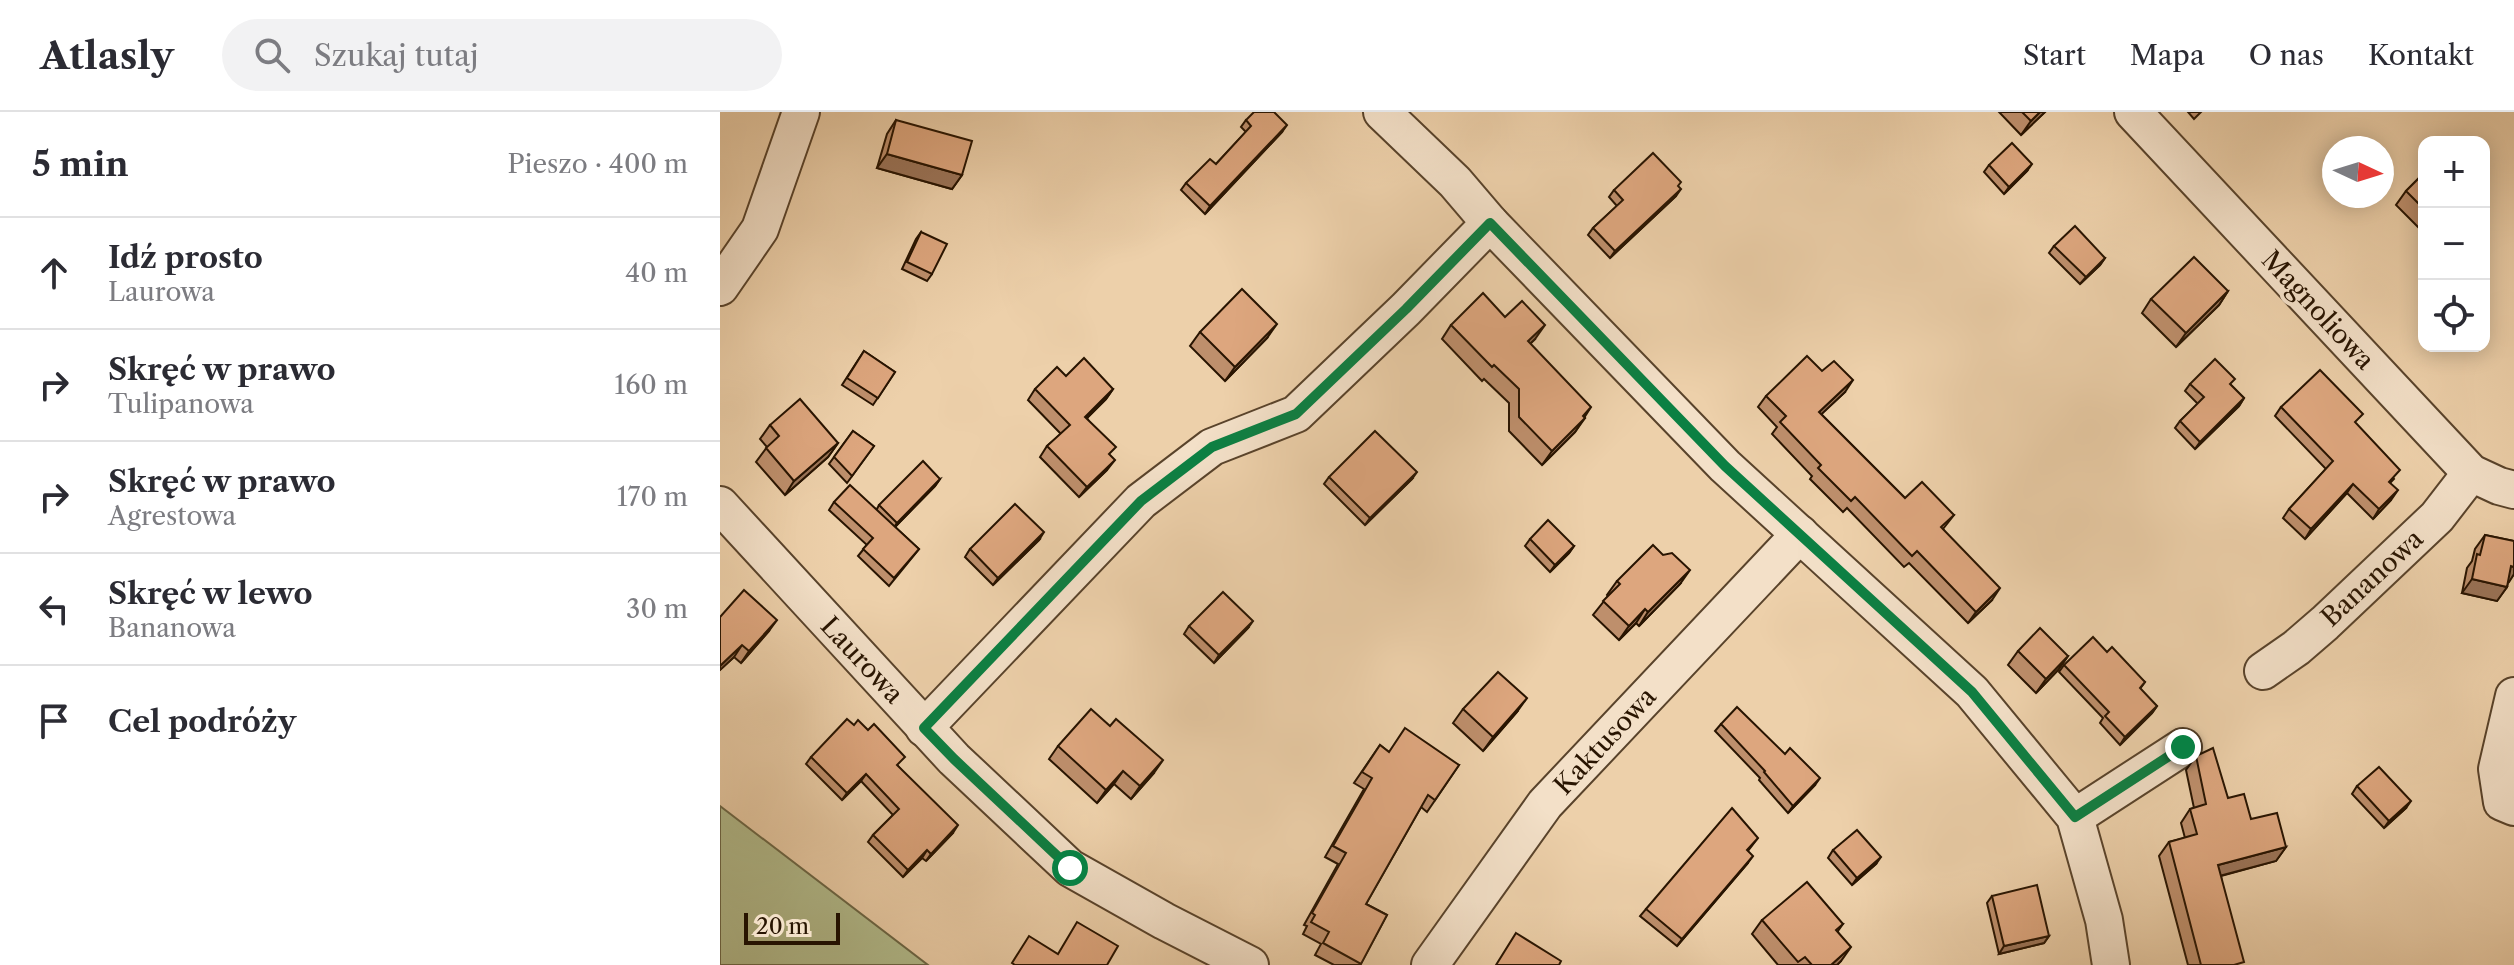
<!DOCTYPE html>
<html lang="pl">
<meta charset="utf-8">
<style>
:root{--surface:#fff;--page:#f2f2f3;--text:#2b2b33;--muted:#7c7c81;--line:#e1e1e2}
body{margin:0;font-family:"Libre Caslon Text",serif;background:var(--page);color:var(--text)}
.controls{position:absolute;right:24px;top:24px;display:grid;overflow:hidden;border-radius:16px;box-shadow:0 4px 20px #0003}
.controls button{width:72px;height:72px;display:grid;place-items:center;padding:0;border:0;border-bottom:2px solid var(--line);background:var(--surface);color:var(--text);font:40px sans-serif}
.compass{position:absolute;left:1602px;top:24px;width:72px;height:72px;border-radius:50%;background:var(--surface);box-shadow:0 4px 20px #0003;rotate:94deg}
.scale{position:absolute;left:24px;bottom:20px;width:96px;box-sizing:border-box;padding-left:8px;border:4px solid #281401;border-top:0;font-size:22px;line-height:28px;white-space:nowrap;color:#281401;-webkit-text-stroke:6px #f3e0c8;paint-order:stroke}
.stop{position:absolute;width:24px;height:24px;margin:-18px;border:6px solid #0b8043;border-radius:50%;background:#fff}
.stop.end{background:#0b8043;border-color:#fff;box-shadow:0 2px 8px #0008}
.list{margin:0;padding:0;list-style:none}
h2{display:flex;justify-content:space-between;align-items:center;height:104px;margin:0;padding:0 32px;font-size:34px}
h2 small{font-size:26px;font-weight:400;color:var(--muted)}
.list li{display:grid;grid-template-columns:52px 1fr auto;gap:24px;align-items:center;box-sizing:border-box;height:112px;padding:0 32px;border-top:2px solid var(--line)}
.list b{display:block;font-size:30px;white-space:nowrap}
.list p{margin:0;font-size:26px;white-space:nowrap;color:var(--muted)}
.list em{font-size:26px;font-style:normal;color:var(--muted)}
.icon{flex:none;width:44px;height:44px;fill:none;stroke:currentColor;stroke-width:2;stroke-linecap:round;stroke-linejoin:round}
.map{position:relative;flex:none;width:1794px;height:853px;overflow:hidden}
header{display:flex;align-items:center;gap:48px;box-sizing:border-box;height:112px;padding:0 40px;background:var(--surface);border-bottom:2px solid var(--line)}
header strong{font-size:38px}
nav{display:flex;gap:44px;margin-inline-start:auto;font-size:28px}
.search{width:560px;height:72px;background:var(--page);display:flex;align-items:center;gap:20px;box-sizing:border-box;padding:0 28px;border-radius:44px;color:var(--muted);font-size:30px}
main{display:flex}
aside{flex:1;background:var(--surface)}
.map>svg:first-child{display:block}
.green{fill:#b2bc8d;stroke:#6d6847;stroke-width:2}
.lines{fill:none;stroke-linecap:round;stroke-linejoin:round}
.minor-casing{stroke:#59432b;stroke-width:40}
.minor{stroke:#f3e0c8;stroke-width:36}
.wall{fill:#be8f6c;stroke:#281401;stroke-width:2}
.shaded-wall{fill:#9b7458;stroke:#281401;stroke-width:2}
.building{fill:#dda67e;stroke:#281401;stroke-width:2}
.route{stroke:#0b8043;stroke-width:10}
.labels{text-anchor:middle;stroke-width:8;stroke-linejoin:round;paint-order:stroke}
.street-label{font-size:26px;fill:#281401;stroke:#f3e0c8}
</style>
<header>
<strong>Atlasly</strong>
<div class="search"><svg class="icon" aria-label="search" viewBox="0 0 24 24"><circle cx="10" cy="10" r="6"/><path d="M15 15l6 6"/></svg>Szukaj tutaj</div>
<nav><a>Start</a><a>Mapa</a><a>O nas</a><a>Kontakt</a></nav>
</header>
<main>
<aside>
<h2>5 min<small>Pieszo · 400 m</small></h2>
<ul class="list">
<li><svg class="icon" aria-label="ahead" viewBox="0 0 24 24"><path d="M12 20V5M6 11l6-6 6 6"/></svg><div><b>Idź prosto</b><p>Laurowa</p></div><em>40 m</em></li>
<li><svg class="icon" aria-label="right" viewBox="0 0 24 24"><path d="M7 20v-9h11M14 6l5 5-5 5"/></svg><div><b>Skręć w prawo</b><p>Tulipanowa</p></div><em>160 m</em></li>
<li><svg class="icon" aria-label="right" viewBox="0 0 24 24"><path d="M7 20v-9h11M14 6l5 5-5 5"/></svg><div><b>Skręć w prawo</b><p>Agrestowa</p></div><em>170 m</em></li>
<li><svg class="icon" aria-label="left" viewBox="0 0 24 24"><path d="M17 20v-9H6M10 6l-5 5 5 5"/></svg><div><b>Skręć w lewo</b><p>Bananowa</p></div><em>30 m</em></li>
<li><svg class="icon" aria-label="arrive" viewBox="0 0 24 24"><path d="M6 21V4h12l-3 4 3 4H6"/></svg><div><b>Cel podróży</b></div></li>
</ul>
</aside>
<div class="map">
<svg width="1794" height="853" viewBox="0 0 1794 853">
<rect width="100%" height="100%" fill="#edd0aa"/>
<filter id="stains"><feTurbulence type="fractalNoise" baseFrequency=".0025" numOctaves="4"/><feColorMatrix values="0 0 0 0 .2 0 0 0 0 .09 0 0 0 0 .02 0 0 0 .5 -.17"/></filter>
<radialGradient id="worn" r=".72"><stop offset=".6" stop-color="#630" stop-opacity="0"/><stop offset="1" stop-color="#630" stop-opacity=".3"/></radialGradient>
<path class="green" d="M 0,694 L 208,853 L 0,853 Z"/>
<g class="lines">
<g class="minor-casing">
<g id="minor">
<path d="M 662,0 L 735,70 L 770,111 L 1005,354 L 1252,580 L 1355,705 L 1384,808 L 1391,853"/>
<path d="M 1413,0 L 1751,361 L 1779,374 L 1794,378"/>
<path d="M 0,175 L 40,117 L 81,0"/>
<path d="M 0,393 L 234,647 L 350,756 L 444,809 L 530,853"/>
<path d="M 1543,559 L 1576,536 L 1605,511 L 1717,405 L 1751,361"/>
<path d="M 1794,584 L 1777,657 L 1782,690 L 1794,695"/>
<path d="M 204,616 L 421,389 L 492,335 L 576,302 L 686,197 L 770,111"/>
<path d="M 1355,705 L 1463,635"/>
<path d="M 710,853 L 825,692 L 1080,422"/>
</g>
</g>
<use href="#minor" class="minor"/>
</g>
<g class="wall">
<path d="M 1279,0 L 1325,0 L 1301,23 Z"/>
<path d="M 1468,0 L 1481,0 L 1474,7 Z"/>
<path d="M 176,8 L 242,63 L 232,77 L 157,56 L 167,22 Z"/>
<path d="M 526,8 L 562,20 L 485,102 L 461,78 L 466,71 L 496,52 L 526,20 L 521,15 Z"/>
<path d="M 1269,53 L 1307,59 L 1284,82 L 1264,60 Z"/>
<path d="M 1704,61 L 1704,121 L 1676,93 L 1686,79 Z"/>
<path d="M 958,75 L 956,84 L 890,146 L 868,123 L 873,116 L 897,94 L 889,85 L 894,78 Z"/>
<path d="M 201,120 L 212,162 L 207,169 L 182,157 L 196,127 Z"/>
<path d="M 1334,134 L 1385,146 L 1380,153 L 1360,172 L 1329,141 Z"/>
<path d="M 1508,179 L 1499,193 L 1456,235 L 1422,201 L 1431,187 Z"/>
<path d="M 785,205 L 815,227 L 810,232 L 865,306 L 855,320 L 822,353 L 789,319 L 789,291 L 764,267 L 762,269 L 722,227 L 731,213 Z"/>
<path d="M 480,220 L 547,226 L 505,269 L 470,234 Z"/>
<path d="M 144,239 L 175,260 L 153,293 L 122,273 Z"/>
<path d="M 1102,259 L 1125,280 L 1101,302 L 1185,386 L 1234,403 L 1223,417 L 1272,488 L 1248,511 L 1189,451 L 1184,455 L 1127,396 L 1123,400 L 1090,367 L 1092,364 L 1052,322 L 1057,315 L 1038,295 L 1046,284 Z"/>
<path d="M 346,264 L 393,277 L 386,287 L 367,306 L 390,344 L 387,358 L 359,385 L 320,345 L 327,334 L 341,322 L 308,288 L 315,277 Z"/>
<path d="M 1470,272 L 1511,273 L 1524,286 L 1519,294 L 1475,337 L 1455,316 L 1460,309 L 1478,292 L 1465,279 Z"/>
<path d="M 1561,295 L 1636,312 L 1674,367 L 1670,371 L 1671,388 L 1653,407 L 1627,381 L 1585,427 L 1563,406 L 1569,397 L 1606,357 L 1555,304 Z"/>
<path d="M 50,313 L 118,331 L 108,345 L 65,383 L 36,350 L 47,335 L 40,327 Z"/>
<path d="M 133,319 L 154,334 L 127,371 L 109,352 Z"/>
<path d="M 609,365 L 692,367 L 645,413 L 604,372 Z"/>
<path d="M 220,367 L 215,374 L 175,415 L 199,437 L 169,474 L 138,444 L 147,433 L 109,398 L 114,390 L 157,397 L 159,393 Z"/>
<path d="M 1765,423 L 1794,429 L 1794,462 L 1788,470 L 1787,475 L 1777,489 L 1742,481 L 1747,456 L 1752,449 L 1755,437 Z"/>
<path d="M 810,427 L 854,434 L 849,441 L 830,460 L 805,434 Z"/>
<path d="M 319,428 L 273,473 L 245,445 L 250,437 Z"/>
<path d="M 897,469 L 960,472 L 919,514 L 916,511 L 899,528 L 873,503 L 888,484 L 887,483 Z"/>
<path d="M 0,505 L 49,519 L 21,551 L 14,545 L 0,558 Z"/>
<path d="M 469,514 L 528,516 L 494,551 L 464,522 Z"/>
<path d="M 1298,539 L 1348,544 L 1338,558 L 1316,581 L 1288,553 Z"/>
<path d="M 1387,540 L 1425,570 L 1420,577 L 1437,594 L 1432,601 L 1400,633 L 1380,611 L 1383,606 L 1339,560 L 1344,553 Z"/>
<path d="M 743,597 L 797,600 L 763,639 L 733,611 Z"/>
<path d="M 1001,612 L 1065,642 L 1095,673 L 1068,701 L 1039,668 L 1040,666 L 995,619 Z"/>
<path d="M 390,614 L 434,661 L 411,687 L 394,672 L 377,691 L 329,647 L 338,634 Z"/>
<path d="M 660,633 L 669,640 L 739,653 L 707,700 L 701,695 L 646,792 L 667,803 L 640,853 L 614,853 L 595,843 L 601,832 L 583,822 L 587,814 L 584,813 L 618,752 L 605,745 L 644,677 L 634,671 Z"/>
<path d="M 1476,644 L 1508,686 L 1531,707 L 1566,735 L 1556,749 L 1501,764 L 1514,853 L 1468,853 L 1439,744 L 1449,730 L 1465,726 L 1461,711 L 1470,697 L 1474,696 L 1466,658 Z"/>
<path d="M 91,645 L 178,654 L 233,721 L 206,749 L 202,746 L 183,765 L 148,730 L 153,723 L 173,703 L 141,669 L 122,688 L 86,652 Z"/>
<path d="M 1637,674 L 1686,696 L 1664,716 L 1632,682 Z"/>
<path d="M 1038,726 L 1028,739 L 1028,751 L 957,834 L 920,804 L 926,797 Z"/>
<path d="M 1113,738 L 1156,752 L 1132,773 L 1108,746 Z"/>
<path d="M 1272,784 L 1329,824 L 1324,831 L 1279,842 L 1267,791 Z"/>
<path d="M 1042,808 L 1123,812 L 1118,819 L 1121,849 L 1117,853 L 1058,853 L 1032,822 Z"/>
</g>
<g class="shaded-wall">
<path d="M 1320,0 L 1325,0 L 1301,23 L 1311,9 Z"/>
<path d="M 567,13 L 562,20 L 485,102 L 490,94 Z"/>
<path d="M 167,42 L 242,63 L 232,77 L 157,56 Z"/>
<path d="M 1312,52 L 1307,59 L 1284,82 L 1289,75 Z"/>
<path d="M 961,77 L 956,84 L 890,146 L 895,139 Z"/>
<path d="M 1385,146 L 1380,153 L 1360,172 L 1366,165 Z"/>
<path d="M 1508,179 L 1499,193 L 1456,235 L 1466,221 Z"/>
<path d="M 557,212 L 547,226 L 505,269 L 515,255 Z"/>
<path d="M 825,213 L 815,227 L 798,243 L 808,229 Z"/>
<path d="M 1133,268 L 1125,280 L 1091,312 L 1099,300 Z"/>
<path d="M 393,277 L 386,287 L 358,315 L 365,305 Z"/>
<path d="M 1524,286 L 1519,294 L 1475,337 L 1480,330 Z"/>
<path d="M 871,295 L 855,320 L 822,353 L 832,339 Z"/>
<path d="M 118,331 L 108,345 L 65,383 L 74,369 Z"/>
<path d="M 395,348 L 387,358 L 359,385 L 367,375 Z"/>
<path d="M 697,360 L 692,367 L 645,413 L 650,406 Z"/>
<path d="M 220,367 L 215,374 L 172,418 L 177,411 Z"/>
<path d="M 1633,372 L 1627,381 L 1585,427 L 1591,417 Z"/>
<path d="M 1678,378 L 1671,388 L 1653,407 L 1659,397 Z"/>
<path d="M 324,420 L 319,428 L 273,473 L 278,466 Z"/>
<path d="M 854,434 L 849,441 L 830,460 L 835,453 Z"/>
<path d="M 1791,454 L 1794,455 L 1794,462 L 1789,470 L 1782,468 Z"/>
<path d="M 970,458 L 960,472 L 919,514 L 928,500 Z"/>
<path d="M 1752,467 L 1787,475 L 1777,489 L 1742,481 Z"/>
<path d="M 1280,476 L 1272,488 L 1248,511 L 1256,500 Z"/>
<path d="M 925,497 L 916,511 L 899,528 L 909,514 Z"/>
<path d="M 57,508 L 49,519 L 21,551 L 29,539 Z"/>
<path d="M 533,509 L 528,516 L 494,551 L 499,543 Z"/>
<path d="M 22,533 L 14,545 L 0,558 L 0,554 Z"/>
<path d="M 1348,544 L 1338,558 L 1316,581 L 1326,567 Z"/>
<path d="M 807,586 L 797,600 L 763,639 L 773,625 Z"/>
<path d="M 1437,594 L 1432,601 L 1400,633 L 1405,625 Z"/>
<path d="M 443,648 L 434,661 L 411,687 L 420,674 Z"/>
<path d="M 403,659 L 394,672 L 377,691 L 386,678 Z"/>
<path d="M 146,662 L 141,669 L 122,688 L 127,681 Z"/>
<path d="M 1100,666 L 1095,673 L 1068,701 L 1073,694 Z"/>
<path d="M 1691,689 L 1686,696 L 1664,716 L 1669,709 Z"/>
<path d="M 238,713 L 233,721 L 206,749 L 211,742 Z"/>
<path d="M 1566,735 L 1556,749 L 1488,767 L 1498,753 Z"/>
<path d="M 207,738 L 202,746 L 183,765 L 188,758 Z"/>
<path d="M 1033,744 L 1028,751 L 957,834 L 962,827 Z"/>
<path d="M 1161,745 L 1156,752 L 1132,773 L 1137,766 Z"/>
<path d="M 1329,824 L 1324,831 L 1279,842 L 1284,834 Z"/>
<path d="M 1131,835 L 1121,849 L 1117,853 L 1111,853 Z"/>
</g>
<g class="building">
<path d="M 534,0 L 554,0 L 567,13 L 490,94 L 466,71 L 490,47 L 496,52 L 531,14 L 526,8 Z"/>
<path d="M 1302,0 L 1320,0 L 1311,9 Z"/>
<path d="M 176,8 L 252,29 L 242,63 L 167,42 Z"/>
<path d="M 1292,31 L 1312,52 L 1289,75 L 1269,53 Z"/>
<path d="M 933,41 L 961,70 L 958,74 L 961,77 L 895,139 L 873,116 L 903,88 L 894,78 Z"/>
<path d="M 1704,61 L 1704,97 L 1686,79 Z"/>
<path d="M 1355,114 L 1385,146 L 1366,165 L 1334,134 Z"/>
<path d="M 201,120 L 227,132 L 212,162 L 187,150 Z"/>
<path d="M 1474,145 L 1508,179 L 1466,221 L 1431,187 Z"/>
<path d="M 522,177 L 557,212 L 515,255 L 480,220 Z"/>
<path d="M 763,181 L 785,205 L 802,189 L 825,213 L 808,229 L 871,295 L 863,304 L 865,306 L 832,339 L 799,305 L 799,277 L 774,253 L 772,255 L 731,213 Z"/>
<path d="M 144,239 L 175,260 L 158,286 L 127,266 Z"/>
<path d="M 1087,244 L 1102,259 L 1114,249 L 1133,268 L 1099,300 L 1185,386 L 1202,370 L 1234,403 L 1221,415 L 1280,476 L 1256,500 L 1197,439 L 1192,444 L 1135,385 L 1131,389 L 1098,356 L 1101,353 L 1060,310 L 1066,304 L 1046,284 Z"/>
<path d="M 364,246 L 393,277 L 365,305 L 396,335 L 389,342 L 395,348 L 367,375 L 327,334 L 350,313 L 315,277 L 337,255 L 346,264 Z"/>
<path d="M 1495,247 L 1515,267 L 1510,272 L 1524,286 L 1480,330 L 1460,309 L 1484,285 L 1470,272 Z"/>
<path d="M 1600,258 L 1643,302 L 1635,310 L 1680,358 L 1669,370 L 1678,378 L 1659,397 L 1633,372 L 1591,417 L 1569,397 L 1613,349 L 1561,295 Z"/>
<path d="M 80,287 L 118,331 L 74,369 L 46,336 L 59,324 L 50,313 Z"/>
<path d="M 133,319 L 154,334 L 132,364 L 114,345 Z"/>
<path d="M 655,319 L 697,360 L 650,406 L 609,365 Z"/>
<path d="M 203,349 L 220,367 L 177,411 L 159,393 Z"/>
<path d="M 130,373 L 199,437 L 174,466 L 143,437 L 153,426 L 114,390 Z"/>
<path d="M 295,392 L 324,420 L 278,466 L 250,437 Z"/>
<path d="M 828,408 L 854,434 L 835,453 L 810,427 Z"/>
<path d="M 1765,423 L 1794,429 L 1794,455 L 1791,454 L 1787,475 L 1752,467 L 1757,442 L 1760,443 Z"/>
<path d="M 933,433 L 943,443 L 952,441 L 970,458 L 928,500 L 925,497 L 909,514 L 883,489 L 900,472 L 897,469 Z"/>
<path d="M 24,478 L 57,508 L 29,539 L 22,533 L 0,554 L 0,505 Z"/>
<path d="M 503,480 L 533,509 L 499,543 L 469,514 Z"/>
<path d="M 1320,516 L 1348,544 L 1326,567 L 1298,539 Z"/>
<path d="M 1373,525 L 1387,540 L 1392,535 L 1425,570 L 1420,576 L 1437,594 L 1405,625 L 1385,604 L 1389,600 L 1344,553 Z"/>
<path d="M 778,560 L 807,586 L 773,625 L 743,597 Z"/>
<path d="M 1017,595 L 1065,642 L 1070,636 L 1100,666 L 1073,694 L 1044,660 L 1045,659 L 1001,612 Z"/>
<path d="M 371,597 L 390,614 L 396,607 L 443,648 L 420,674 L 403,659 L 386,678 L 338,634 Z"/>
<path d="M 127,607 L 134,613 L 138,608 L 148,618 L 154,612 L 185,645 L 177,653 L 238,713 L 211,742 L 207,738 L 188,758 L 153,723 L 179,697 L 146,662 L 127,681 L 91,645 Z"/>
<path d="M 685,616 L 739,653 L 715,688 L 708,683 L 646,792 L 667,803 L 641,852 L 603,831 L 609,820 L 591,810 L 595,803 L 592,801 L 626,741 L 613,734 L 652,666 L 642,660 L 660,633 L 669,640 Z"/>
<path d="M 1493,636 L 1508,686 L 1524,682 L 1531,707 L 1557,701 L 1566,735 L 1498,753 L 1524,850 L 1514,853 L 1481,853 L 1449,730 L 1477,722 L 1470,697 L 1486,692 L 1476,644 Z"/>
<path d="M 1659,655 L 1691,689 L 1669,709 L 1637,674 Z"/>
<path d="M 1012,696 L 1038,726 L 1027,738 L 1033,744 L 962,827 L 926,797 Z"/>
<path d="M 1137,718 L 1161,745 L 1137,766 L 1113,738 Z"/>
<path d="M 1087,770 L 1123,812 L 1116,818 L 1131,835 L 1111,853 L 1092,853 L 1085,845 L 1078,850 L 1042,808 Z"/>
<path d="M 1317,773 L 1329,824 L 1284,834 L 1272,784 Z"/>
<path d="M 357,810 L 398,834 L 387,853 L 295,853 L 292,851 L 309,824 L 338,842 Z"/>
<path d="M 796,821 L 841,849 L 839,853 L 776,853 Z"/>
</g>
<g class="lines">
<path class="route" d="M 350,756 L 234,647 L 204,616 L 421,389 L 492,335 L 576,302 L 686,197 L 770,111 L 1005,354 L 1252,580 L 1355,705 L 1463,635"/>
</g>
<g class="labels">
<g class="street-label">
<text transform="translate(1598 198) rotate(47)" y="9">Magnoliowa</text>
<text transform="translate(1652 466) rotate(-43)" y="9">Bananowa</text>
<text transform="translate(142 548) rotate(47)" y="9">Laurowa</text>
<text transform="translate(885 629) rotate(-47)" y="9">Kaktusowa</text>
</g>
</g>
<rect width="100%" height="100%" filter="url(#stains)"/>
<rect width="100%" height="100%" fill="url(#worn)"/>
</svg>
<div class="controls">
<button>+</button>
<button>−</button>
<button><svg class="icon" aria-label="locate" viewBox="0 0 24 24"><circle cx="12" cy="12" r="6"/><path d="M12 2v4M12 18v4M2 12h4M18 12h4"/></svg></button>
</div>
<svg class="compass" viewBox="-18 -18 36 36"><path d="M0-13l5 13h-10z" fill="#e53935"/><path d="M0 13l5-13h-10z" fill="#7c7c81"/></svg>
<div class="scale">20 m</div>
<div class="stop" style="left:350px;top:756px"></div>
<div class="stop end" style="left:1463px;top:635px"></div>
</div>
</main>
